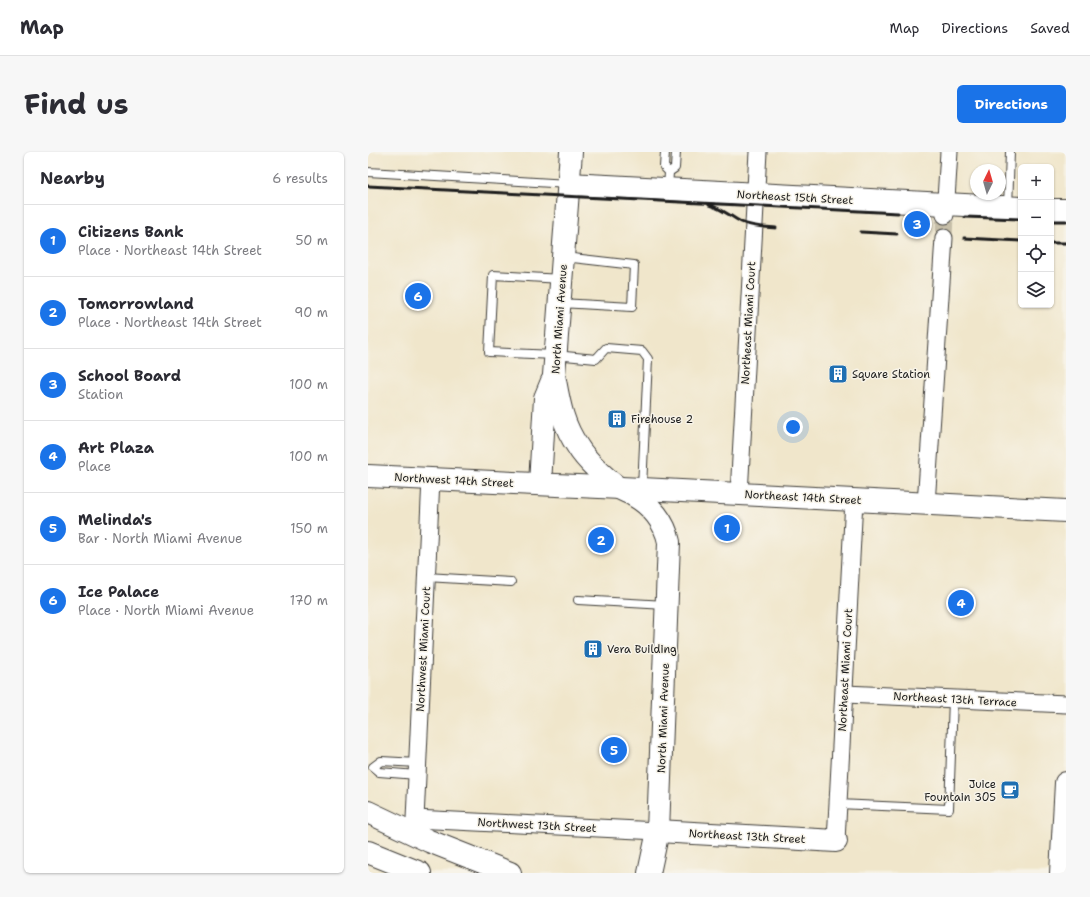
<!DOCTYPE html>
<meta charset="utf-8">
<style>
:root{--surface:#fff;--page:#f7f7f7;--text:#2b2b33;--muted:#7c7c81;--line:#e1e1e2;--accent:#1a73e8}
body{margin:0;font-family:"Shantell Sans",sans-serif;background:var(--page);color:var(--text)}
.controls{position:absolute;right:12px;top:12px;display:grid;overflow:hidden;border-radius:6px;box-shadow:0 1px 3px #0004}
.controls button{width:36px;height:36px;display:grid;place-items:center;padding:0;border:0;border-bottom:1px solid var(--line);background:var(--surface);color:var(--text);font:20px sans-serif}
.compass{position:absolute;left:602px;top:12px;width:36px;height:36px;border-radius:50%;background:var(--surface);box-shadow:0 1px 3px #0004;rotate:5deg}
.you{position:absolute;left:425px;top:275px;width:14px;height:14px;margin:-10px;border:3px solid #fff;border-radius:50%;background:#1a73e8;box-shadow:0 0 0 6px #1a73e833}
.badge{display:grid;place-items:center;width:26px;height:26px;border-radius:50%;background:var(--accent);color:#fff;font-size:13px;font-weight:700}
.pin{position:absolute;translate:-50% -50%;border:2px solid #fff;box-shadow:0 1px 4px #0006}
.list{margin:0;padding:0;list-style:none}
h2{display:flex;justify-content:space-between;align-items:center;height:52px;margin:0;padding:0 16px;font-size:17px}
h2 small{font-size:13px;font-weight:400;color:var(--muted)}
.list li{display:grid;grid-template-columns:26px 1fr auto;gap:12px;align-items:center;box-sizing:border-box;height:72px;padding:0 16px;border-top:1px solid var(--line)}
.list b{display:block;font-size:15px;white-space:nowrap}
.list p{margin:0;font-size:13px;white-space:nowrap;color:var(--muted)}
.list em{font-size:13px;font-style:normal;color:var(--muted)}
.icon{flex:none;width:22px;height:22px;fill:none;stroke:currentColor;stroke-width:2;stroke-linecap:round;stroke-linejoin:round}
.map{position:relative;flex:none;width:698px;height:721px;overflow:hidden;border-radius:6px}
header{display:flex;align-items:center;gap:24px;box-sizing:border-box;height:56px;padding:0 20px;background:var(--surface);border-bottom:1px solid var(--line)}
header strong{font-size:19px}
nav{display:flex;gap:22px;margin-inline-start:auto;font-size:14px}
.intro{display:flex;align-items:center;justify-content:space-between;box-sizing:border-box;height:96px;padding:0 24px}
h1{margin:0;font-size:28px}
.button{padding:10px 18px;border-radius:6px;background:var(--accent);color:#fff;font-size:14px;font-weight:700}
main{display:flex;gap:24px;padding:0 24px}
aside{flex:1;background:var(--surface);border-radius:6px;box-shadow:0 1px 3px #0004}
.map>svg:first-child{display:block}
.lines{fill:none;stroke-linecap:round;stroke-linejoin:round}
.street-tunnel{stroke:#c6bea8;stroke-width:17;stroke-dasharray:17 8;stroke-linecap:butt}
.lane-casing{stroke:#3c3a36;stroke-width:10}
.street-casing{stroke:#3c3a36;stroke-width:19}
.secondary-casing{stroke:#3c3a36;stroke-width:24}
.highway-casing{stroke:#3c3a36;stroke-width:24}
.lane{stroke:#fff;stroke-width:8}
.street{stroke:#fff;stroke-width:17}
.secondary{stroke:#fff;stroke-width:22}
.highway{stroke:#fff;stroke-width:22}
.rail{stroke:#1c1c1c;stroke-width:3}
.labels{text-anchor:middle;stroke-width:3;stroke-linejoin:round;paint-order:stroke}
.street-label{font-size:11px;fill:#1c1c1c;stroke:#f7f3e8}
.poi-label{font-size:11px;fill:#1c1c1c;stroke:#f7f3e8;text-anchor:start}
</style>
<header>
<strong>Map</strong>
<nav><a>Map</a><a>Directions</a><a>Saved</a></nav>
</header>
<div class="intro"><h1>Find us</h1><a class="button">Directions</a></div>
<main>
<aside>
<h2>Nearby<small>6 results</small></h2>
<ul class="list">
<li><span class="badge">1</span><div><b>Citizens Bank</b><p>Place · Northeast 14th Street</p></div><em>50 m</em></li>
<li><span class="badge">2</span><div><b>Tomorrowland</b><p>Place · Northeast 14th Street</p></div><em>90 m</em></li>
<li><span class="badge">3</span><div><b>School Board</b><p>Station</p></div><em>100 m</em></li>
<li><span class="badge">4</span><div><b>Art Plaza</b><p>Place</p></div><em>100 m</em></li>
<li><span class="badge">5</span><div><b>Melinda's</b><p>Bar · North Miami Avenue</p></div><em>150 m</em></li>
<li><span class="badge">6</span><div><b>Ice Palace</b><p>Place · North Miami Avenue</p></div><em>170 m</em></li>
</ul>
</aside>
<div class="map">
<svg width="698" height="721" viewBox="0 0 698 721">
<rect width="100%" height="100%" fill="#f7f3e8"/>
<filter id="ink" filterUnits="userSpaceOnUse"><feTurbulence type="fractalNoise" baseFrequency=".025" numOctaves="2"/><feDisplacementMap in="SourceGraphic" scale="8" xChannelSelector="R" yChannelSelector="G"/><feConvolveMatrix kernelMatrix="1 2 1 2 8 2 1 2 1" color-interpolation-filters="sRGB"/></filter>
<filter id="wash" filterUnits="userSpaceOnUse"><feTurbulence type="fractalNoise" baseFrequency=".012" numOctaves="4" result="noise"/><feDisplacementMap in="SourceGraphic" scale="16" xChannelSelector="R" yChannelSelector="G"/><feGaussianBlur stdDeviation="0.9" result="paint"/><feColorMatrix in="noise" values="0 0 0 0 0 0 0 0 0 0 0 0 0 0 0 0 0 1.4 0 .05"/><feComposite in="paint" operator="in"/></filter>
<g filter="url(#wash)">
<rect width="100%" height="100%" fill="#f0e6cb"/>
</g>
<g filter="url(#ink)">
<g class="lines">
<path class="street-tunnel" d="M 576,86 L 577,63"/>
<g class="lane-casing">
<g id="lane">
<path d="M 297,0 L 296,15 L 301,20 L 300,37"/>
<path d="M 0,20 L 200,32"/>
<path d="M 301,20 L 307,16 L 308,0"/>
<path d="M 640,55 L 642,0"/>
<path d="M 193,127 L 125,123 L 121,200 L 187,203 L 228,207 L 238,196 L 274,199 L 280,207 L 274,336"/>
<path d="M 192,151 L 264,155 L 266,113 L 196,105"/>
<path d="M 58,425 L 143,430"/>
<path d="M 210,448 L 298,453"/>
<path d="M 49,623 L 11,620 L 5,615 L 13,609 L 50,611"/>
<path d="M 470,652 L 581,657 L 585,547"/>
</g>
</g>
<g class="street-casing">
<g id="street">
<path d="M 577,63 L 581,0"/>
<path d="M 63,327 L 47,667 L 290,679"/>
<path d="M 371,342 L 390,0"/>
<path d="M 558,352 L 576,86"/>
<path d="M 477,542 L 698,552"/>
<path d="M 468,689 L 486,348"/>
</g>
</g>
<g class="secondary-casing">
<g id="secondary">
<path d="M 203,0 L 186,223 C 191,250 194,272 210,295 C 217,307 239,328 251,336 C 255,339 261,340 265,343 C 283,353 297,370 301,390 L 290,679 L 281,721"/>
<path d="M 201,32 L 653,56"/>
<path d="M 683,58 L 698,58"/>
<path d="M 0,324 L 274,337 L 698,359"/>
<path d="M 172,332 L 177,246 L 184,229"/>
<path d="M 290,679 L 468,689"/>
<path d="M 693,721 L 698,631"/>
</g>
</g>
<g class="highway-casing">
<g id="highway">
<path d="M 0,660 L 61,689 L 142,721"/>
<path d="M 0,700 L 52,721"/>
</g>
</g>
<use href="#lane" class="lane"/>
<use href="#street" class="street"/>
<use href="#secondary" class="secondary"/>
<use href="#highway" class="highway"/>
<g class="rail">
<path d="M 0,34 L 530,61"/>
<path d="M 341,53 C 353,56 362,64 373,70 C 384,75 396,75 408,76"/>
<path d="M 597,65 L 653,67"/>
<path d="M 683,69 L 698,69"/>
<path d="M 493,80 L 529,82"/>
<path d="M 596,86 L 653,89"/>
<path d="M 683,91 L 698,91"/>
</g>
</g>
</g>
<defs>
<g id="building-square" transform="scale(1)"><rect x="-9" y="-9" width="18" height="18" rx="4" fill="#1f6fb2" stroke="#f7f3e8"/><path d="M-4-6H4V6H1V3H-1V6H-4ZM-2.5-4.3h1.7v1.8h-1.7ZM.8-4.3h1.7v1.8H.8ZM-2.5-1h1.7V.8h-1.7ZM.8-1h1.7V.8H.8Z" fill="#fff"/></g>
<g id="cafe-square" transform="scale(1)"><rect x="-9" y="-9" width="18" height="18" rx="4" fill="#1f6fb2" stroke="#f7f3e8"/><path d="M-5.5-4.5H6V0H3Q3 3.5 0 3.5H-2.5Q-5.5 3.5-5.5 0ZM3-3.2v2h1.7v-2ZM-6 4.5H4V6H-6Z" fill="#fff"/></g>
</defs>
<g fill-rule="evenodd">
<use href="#building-square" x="470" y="222"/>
<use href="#building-square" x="249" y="267"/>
<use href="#building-square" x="225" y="497"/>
<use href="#cafe-square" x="642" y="638"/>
</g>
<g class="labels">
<g class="street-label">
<text transform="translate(427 45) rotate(3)" y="4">Northeast 15th Street</text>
<text transform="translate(191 167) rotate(-86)" y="4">North Miami Avenue</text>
<text transform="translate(380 171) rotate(-87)" y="4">Northeast Miami Court</text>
<text transform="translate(86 328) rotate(3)" y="4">Northwest 14th Street</text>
<text transform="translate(435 345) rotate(3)" y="4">Northeast 14th Street</text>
<text transform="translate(55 497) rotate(-87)" y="4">Northwest Miami Court</text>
<text transform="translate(477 518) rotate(-87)" y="4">Northeast Miami Court</text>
<text transform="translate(587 547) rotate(3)" y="4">Northeast 13th Terrace</text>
<text transform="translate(295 566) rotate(-88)" y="4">North Miami Avenue</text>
<text transform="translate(169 673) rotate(3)" y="4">Northwest 13th Street</text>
<text transform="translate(379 684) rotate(3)" y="4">Northeast 13th Street</text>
</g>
<g class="poi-label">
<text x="484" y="226">Square Station</text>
<text x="263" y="271">Firehouse 2</text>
<text x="239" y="501">Vera Building</text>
<text x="628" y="636" text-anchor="end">Juice<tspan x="628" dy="13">Fountain 305</tspan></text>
</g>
</g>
</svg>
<div class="controls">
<button>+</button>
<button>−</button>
<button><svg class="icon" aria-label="locate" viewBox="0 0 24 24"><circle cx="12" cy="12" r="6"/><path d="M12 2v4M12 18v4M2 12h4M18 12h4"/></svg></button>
<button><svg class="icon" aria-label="layers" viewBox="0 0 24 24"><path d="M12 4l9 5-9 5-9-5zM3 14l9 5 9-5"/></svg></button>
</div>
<svg class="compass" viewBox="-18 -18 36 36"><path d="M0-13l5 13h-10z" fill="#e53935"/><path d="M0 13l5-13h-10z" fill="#7c7c81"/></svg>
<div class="you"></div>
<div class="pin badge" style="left:359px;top:376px">1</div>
<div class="pin badge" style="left:233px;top:388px">2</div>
<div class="pin badge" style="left:549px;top:72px">3</div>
<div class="pin badge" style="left:593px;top:451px">4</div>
<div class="pin badge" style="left:246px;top:598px">5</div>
<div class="pin badge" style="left:50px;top:144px">6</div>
</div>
</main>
